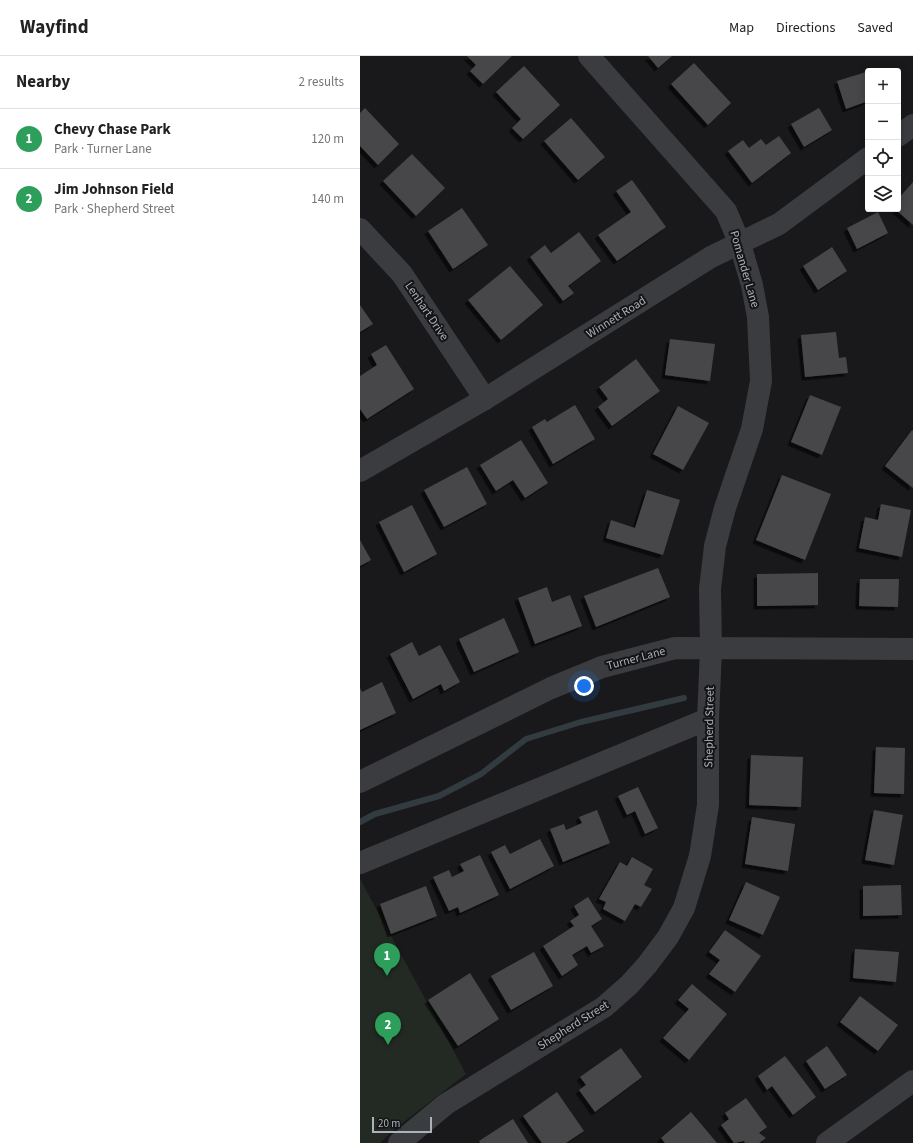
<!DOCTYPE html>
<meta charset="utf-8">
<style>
:root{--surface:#fff;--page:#f6f6f6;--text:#222;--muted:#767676;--line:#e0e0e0;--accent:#7a5832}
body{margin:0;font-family:"Source Sans 3",sans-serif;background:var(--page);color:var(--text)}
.controls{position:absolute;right:12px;top:12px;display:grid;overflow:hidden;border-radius:4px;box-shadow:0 2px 10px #0003}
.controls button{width:36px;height:36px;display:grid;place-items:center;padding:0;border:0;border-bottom:1px solid var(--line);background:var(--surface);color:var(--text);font:20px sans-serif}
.scale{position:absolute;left:12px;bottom:10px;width:60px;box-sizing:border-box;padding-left:4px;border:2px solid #acb2b9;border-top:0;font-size:11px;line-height:14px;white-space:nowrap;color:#acb2b9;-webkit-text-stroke:3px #141416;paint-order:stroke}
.you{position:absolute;left:224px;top:630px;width:14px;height:14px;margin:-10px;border:3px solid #fff;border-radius:50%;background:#1a73e8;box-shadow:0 0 0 6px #1a73e833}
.badge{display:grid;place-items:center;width:26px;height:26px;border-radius:50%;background:var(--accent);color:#fff;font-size:13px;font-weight:700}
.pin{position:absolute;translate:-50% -33px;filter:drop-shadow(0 1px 2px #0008)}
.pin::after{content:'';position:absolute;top:21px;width:14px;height:12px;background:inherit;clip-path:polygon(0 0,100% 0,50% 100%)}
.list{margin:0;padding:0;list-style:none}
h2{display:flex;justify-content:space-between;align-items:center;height:52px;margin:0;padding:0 16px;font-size:17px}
h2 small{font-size:13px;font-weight:400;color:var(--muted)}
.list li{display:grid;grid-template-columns:26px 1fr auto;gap:12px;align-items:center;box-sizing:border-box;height:60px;padding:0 16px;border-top:1px solid var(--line)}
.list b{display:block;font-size:15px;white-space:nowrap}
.list p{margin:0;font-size:13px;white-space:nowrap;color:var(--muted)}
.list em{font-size:13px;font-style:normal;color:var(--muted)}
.icon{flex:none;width:22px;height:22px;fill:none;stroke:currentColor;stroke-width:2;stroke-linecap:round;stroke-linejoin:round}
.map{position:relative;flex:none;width:553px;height:1087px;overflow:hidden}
header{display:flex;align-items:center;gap:24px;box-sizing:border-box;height:56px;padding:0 20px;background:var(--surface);border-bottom:1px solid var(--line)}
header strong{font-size:19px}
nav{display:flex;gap:22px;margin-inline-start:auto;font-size:14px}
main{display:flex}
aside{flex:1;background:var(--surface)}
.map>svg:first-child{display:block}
.green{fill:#232a23}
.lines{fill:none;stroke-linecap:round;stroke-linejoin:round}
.stream{stroke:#313b40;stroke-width:6}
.building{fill:#46474a;filter:url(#shadow)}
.minor{stroke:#3a3c3f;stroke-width:22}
.labels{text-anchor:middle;stroke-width:4;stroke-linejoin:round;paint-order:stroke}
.street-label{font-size:12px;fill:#acb2b9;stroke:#141416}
</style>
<header>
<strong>Wayfind</strong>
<nav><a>Map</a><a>Directions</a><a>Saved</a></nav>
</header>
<main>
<aside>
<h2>Nearby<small>2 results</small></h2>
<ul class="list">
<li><span class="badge" style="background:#2e9e5b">1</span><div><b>Chevy Chase Park</b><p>Park · Turner Lane</p></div><em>120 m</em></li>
<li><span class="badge" style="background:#2e9e5b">2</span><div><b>Jim Johnson Field</b><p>Park · Shepherd Street</p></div><em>140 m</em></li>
</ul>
</aside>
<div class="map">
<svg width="553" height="1087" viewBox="0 0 553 1087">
<defs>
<filter id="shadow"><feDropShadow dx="-3.5" dy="3.5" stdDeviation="0" flood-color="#0009"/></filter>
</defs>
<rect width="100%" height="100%" fill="#19191b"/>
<path class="green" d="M 0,823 L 106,1018 L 32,1075 L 20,1087 L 0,1087 Z"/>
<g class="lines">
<path class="stream" d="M 0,766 L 15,758 L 79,740 L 121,718 L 166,683 L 221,666 L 324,642"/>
</g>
<g class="building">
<path d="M 107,0 L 152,0 L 123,28 L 110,15 L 116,9 Z"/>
<path d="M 288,0 L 312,0 L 298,12 Z"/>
<path d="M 334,7 L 371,47 L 348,69 L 311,28 Z"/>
<path d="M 164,10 L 200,49 L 163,83 L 152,72 L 161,63 L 136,36 Z"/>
<path d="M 506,16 L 508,23 L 508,45 L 486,53 L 477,25 Z"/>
<path d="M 5,52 L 39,88 L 18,109 L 0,90 L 0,57 Z"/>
<path d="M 459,52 L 472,74 L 444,91 L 431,68 Z"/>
<path d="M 211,62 L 245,101 L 218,124 L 184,85 Z"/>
<path d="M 419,80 L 431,97 L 392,127 L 368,95 L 383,84 L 389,92 L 401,83 L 406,89 Z"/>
<path d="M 52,98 L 85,132 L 56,160 L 23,125 Z"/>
<path d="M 272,124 L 306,171 L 257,205 L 238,179 L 271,156 L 256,135 Z"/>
<path d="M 553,126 L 553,169 L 535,153 L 538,153 L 538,143 Z"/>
<path d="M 102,152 L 128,189 L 93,213 L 68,175 Z"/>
<path d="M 518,156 L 528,177 L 497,193 L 487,172 Z"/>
<path d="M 219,176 L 241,205 L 208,230 L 214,237 L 203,245 L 170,201 L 185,189 L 191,197 Z"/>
<path d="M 472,191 L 487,215 L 458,234 L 443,210 Z"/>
<path d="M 150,210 L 183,249 L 141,284 L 108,244 Z"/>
<path d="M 0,249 L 13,268 L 0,276 Z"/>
<path d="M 476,276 L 479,302 L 486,301 L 488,317 L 445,321 L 441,279 Z"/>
<path d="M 310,283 L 355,288 L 350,325 L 305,319 Z"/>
<path d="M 26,289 L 54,333 L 7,363 L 0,353 L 0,320 L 17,309 L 11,298 Z"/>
<path d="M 276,303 L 300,335 L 252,370 L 238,351 L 248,343 L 239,331 Z"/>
<path d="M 450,339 L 481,351 L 462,399 L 431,386 Z"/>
<path d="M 215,349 L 235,383 L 193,408 L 172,371 L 185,363 L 187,366 Z"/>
<path d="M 318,350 L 349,367 L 323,414 L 293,398 Z"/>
<path d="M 552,374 L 553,375 L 553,432 L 525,410 Z"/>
<path d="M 161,384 L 188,427 L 165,442 L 153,424 L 136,435 L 120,409 Z"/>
<path d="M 107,411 L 127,448 L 84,471 L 64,434 Z"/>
<path d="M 422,419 L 471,438 L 445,504 L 396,484 Z"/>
<path d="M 287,434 L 320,444 L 303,499 L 246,482 L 251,464 L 275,472 Z"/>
<path d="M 521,448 L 551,454 L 542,501 L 499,492 L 505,461 L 518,464 Z"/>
<path d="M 52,449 L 77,498 L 44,516 L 19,466 Z"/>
<path d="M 0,484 L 11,504 L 0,510 Z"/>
<path d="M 298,512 L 310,541 L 236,571 L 224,540 Z"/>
<path d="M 458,517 L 458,549 L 397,550 L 397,518 Z"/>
<path d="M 500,523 L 539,523 L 538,551 L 499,550 Z"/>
<path d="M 187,531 L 192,546 L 210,539 L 222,570 L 175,588 L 158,542 Z"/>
<path d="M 144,562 L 159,596 L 114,616 L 99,583 Z"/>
<path d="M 52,586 L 59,600 L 80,589 L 100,626 L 84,635 L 81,628 L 53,643 L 30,598 Z"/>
<path d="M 22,626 L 36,657 L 0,674 L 0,632 L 2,636 Z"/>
<path d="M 516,691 L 545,692 L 544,738 L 514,737 Z"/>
<path d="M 391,699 L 443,701 L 441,751 L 389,749 Z"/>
<path d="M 278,731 L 298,772 L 285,778 L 275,755 L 267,759 L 258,740 Z"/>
<path d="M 237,754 L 250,787 L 203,806 L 190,773 L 204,768 L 206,774 L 222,767 L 219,761 Z"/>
<path d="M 514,754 L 543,759 L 534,809 L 505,804 Z"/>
<path d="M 392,761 L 435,768 L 428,815 L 385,808 Z"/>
<path d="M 180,783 L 194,810 L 150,833 L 131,796 L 145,789 L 150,798 Z"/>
<path d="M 120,799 L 139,839 L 100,857 L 98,851 L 89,855 L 73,821 L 89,814 L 92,821 L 104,815 L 100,808 Z"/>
<path d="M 272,801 L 293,813 L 284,829 L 292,833 L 281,851 L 275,848 L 265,865 L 243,853 L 246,846 L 239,843 L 260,806 L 267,810 Z"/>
<path d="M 386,826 L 420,841 L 403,879 L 369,864 Z"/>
<path d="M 541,829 L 542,859 L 503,860 L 503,830 Z"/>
<path d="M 66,830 L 77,860 L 31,878 L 20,848 Z"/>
<path d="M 228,841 L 242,863 L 231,870 L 244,890 L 231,897 L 227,890 L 212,899 L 218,909 L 202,920 L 183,890 L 214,870 L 210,865 L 219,859 L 214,850 Z"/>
<path d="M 365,874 L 401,900 L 375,936 L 349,918 L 360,904 L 349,896 Z"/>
<path d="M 495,893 L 539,896 L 536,926 L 493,922 Z"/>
<path d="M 174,896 L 193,930 L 151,954 L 131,920 Z"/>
<path d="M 110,917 L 139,963 L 98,990 L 68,944 Z"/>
<path d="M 332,928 L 367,958 L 329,1004 L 303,982 L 329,953 L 318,944 Z"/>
<path d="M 500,940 L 538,969 L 518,995 L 480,966 Z"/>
<path d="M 467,990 L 487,1019 L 465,1033 L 446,1005 Z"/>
<path d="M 261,992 L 282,1021 L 235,1056 L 219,1034 L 226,1029 L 220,1021 Z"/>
<path d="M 425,1000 L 456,1041 L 433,1059 L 412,1030 L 407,1034 L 398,1020 Z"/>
<path d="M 197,1036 L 224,1075 L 206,1087 L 182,1087 L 163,1060 Z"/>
<path d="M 386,1042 L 407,1071 L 399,1077 L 406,1082 L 399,1087 L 385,1087 L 384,1085 L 374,1087 L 361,1069 L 369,1063 L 365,1057 Z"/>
<path d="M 331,1056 L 357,1087 L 305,1087 L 301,1082 Z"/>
<path d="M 153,1063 L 168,1087 L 120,1087 L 119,1085 Z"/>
</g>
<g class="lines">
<g class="minor">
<path d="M 538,80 L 553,69"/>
<path d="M 0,173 L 42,218 L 125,343"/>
<path d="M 0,415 L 125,343 L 351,201 L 419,168 L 508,102"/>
<path d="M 0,726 L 191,632 L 242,611 L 315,592 L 553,593"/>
<path d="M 0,807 L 348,663"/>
<path d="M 39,1087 L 86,1048 L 244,951 L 269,929 L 287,909 L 308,881 L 324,852 L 340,800 L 348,749 L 348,663 L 351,593 L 350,533 L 355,490 L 365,452 L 392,373 L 401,325 L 398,261 L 392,229 L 380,188 L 366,155 L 229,0"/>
<path d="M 467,1087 L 553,1025"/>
</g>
</g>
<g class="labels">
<g class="street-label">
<text transform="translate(385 213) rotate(74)" y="4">Pomander Lane</text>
<text transform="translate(67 255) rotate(56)" y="4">Lenhart Drive</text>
<text transform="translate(256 261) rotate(-32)" y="4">Winnett Road</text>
<text transform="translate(276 602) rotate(-15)" y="4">Turner Lane</text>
<text transform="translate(349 671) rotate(-89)" y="4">Shepherd Street</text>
<text transform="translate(213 969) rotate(-32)" y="4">Shepherd Street</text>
</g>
</g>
</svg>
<div class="controls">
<button>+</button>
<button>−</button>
<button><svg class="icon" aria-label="locate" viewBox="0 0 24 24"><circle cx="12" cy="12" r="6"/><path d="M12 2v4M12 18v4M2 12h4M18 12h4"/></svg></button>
<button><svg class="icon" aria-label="layers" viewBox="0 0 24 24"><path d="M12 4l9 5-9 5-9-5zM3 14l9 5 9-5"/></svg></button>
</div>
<div class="scale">20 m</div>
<div class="you"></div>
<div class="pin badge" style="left:27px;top:920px;background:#2e9e5b">1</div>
<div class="pin badge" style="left:28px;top:989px;background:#2e9e5b">2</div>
</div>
</main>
